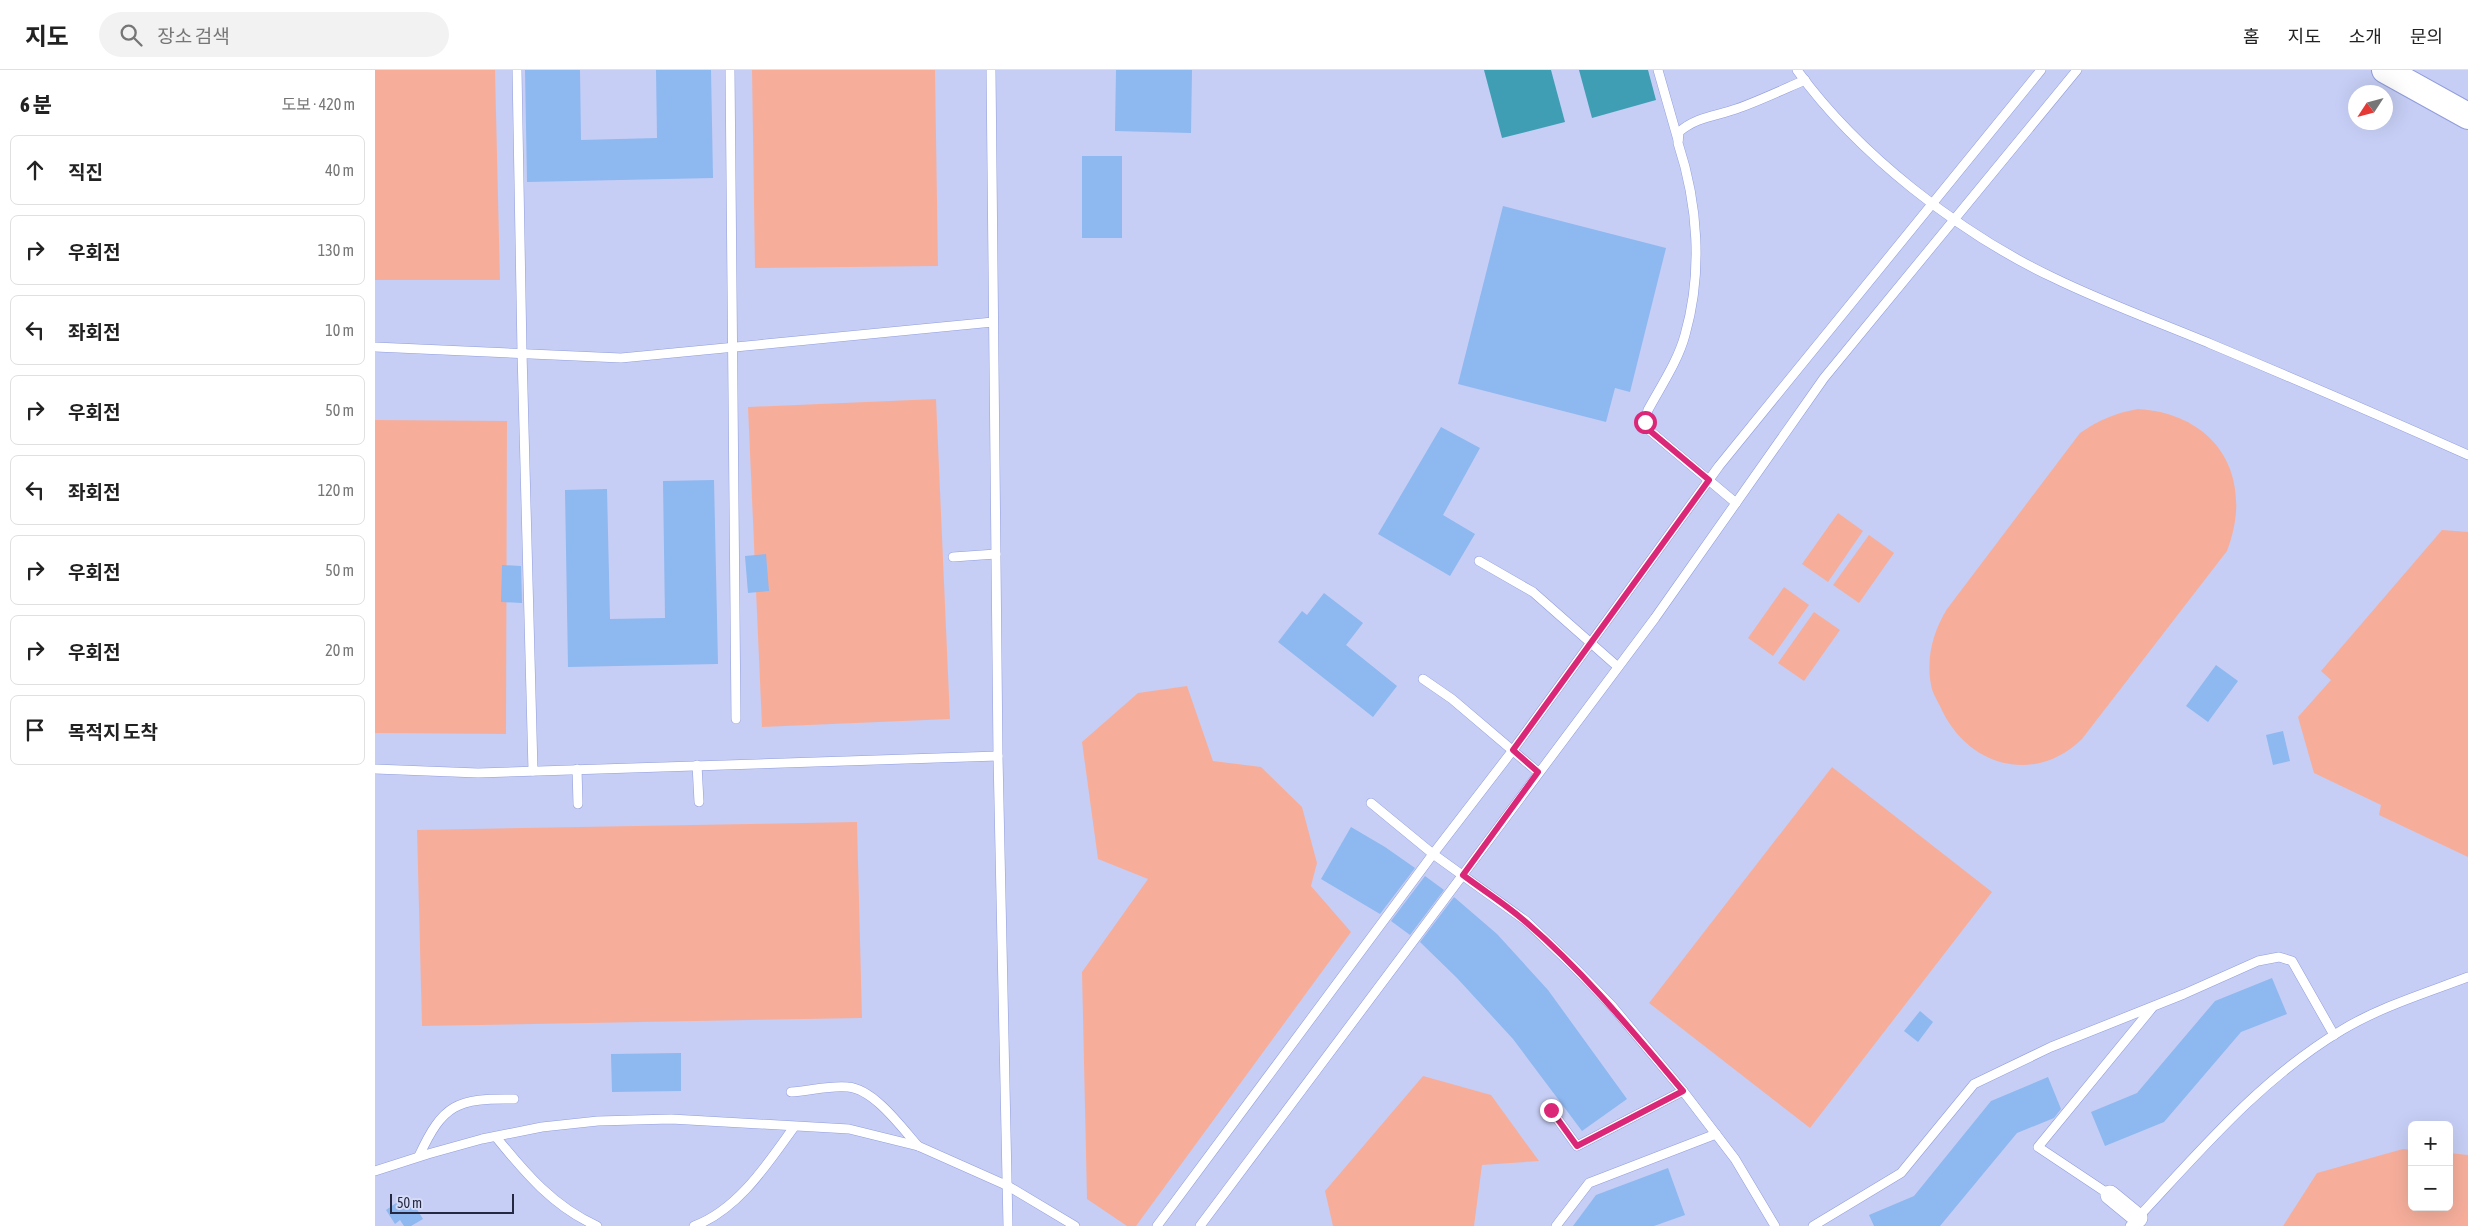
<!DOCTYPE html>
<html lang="ko">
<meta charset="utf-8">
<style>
:root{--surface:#fff;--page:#f2f2f2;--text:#222;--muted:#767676;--line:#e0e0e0}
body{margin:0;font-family:"Asap Condensed","Noto Sans KR",sans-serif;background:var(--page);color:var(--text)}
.controls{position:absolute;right:15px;bottom:15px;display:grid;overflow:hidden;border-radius:8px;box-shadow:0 5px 20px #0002}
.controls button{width:45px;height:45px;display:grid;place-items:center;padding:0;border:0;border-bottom:1px solid var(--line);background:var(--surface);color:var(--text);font:25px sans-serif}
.compass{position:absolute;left:1973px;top:15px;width:45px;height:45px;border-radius:50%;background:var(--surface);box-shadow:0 5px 20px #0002;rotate:234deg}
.scale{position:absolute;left:15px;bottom:12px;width:124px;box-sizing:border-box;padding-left:5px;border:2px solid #242841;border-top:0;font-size:14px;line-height:18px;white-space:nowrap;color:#242841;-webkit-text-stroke:4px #d6dcf7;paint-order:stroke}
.stop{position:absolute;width:15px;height:15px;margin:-11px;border:4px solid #db2777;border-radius:50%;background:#fff}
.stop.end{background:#db2777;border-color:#fff;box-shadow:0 1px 5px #0008}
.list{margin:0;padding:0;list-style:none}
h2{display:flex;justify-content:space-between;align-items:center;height:65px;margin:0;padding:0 20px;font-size:21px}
h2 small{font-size:16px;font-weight:400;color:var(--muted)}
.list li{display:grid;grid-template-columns:32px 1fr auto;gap:15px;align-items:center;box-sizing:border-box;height:70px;margin:0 10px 10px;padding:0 10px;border:1px solid var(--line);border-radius:8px}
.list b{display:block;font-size:19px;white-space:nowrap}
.list em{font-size:16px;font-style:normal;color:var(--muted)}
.icon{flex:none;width:28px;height:28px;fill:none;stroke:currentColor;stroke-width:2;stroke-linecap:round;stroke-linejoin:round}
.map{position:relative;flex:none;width:2093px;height:1156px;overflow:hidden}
header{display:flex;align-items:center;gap:30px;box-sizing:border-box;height:70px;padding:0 25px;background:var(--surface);border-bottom:1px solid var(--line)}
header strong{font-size:24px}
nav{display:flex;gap:28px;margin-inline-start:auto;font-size:18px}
.search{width:350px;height:45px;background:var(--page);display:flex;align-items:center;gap:12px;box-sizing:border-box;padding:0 18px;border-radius:28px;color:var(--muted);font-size:19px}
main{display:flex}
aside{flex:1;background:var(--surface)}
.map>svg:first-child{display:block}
.green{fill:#f6ae9b}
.water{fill:#3f9eb4}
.building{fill:#8eb8f0}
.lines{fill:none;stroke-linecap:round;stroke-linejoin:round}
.lane-casing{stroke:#919ddb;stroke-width:10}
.street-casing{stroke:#919ddb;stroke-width:20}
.secondary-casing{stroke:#919ddb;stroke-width:28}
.lane{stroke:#fff;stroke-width:9}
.street{stroke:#fff;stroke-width:19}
.secondary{stroke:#fff;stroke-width:26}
.route{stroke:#db2777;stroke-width:6}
</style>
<header>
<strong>지도</strong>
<div class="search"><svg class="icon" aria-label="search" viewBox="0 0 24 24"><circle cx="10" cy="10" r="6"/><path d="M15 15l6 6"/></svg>장소 검색</div>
<nav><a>홈</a><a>지도</a><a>소개</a><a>문의</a></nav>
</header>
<main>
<aside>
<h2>6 분<small>도보 · 420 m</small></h2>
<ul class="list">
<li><svg class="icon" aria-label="ahead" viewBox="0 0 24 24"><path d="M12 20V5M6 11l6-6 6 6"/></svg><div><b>직진</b></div><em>40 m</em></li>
<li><svg class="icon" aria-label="right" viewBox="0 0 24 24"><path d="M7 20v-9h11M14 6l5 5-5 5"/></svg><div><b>우회전</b></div><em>130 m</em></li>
<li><svg class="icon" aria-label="left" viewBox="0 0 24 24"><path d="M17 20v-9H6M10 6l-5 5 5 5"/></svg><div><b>좌회전</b></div><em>10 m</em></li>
<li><svg class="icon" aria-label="right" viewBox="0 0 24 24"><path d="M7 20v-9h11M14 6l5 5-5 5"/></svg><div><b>우회전</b></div><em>50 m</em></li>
<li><svg class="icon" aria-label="left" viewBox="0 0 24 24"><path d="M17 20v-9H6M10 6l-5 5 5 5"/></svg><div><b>좌회전</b></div><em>120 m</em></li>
<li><svg class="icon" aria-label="right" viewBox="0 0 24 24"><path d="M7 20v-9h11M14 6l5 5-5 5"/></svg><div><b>우회전</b></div><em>50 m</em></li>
<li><svg class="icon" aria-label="right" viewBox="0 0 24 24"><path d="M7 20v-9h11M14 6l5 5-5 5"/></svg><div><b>우회전</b></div><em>20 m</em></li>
<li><svg class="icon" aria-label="arrive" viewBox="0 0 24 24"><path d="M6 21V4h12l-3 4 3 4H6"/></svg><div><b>목적지 도착</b></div></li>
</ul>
</aside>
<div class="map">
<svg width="2093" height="1156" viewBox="0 0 2093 1156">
<rect width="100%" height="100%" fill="#c6cef5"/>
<g class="green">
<path d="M 0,0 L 120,0 L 125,210 L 0,210 Z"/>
<path d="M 377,0 L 560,0 L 563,196 L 380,198 Z"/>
<path d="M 561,329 L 575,649 L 387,657 L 373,337 Z"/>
<path d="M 1763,339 C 1843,344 1880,408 1852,481 L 1707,669 C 1659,716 1591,696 1565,636 C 1562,630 1557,622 1556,615 C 1551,587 1558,562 1572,539 L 1705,363 C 1724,350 1740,343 1763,339 Z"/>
<path d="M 0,350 L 132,351 L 131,664 L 0,663 Z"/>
<path d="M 1463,443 L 1488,461 L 1453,512 L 1427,494 Z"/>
<path d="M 2067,460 L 2093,462 L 2093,787 L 2004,745 L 2006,735 L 1939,703 L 1923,647 L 1956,610 L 1946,601 Z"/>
<path d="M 1494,465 L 1519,483 L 1484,533 L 1458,515 Z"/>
<path d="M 1409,517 L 1434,535 L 1398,586 L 1373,568 Z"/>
<path d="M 1439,542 L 1465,560 L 1429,611 L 1403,593 Z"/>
<path d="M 812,616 L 838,691 L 886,697 L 927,737 L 942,793 L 936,816 L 976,862 L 761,1156 L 752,1156 L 712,1129 L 707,902 L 773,809 L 723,789 L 707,672 L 763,623 Z"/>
<path d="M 1457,697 L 1617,822 L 1435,1058 L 1274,933 Z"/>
<path d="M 482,752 L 487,948 L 47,956 L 42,760 Z"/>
<path d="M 1048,1006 L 1116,1025 L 1164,1091 L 1107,1095 L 1099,1156 L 958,1156 L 950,1121 Z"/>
<path d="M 2028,1079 L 2037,1080 L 2037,1137 L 2074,1137 L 2074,1083 L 2093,1085 L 2093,1156 L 1908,1156 L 1942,1103 Z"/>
</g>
<g class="water">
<path d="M 1109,0 L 1176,0 L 1190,52 L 1127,68 Z"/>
<path d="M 1204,0 L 1273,0 L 1281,30 L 1217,48 Z"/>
</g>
<g class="building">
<path d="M 150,0 L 205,0 L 206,70 L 282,68 L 281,0 L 336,0 L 338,108 L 152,112 Z"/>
<path d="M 741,0 L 817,0 L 816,63 L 740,61 Z"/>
<rect x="707" y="86" width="40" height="82"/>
<path d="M 1128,136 L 1291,178 L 1255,322 L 1240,318 L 1231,352 L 1083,314 Z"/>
<path d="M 1066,357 L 1105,378 L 1068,445 L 1100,464 L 1075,506 L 1003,464 Z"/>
<path d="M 339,410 L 343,594 L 193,597 L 190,420 L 232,419 L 235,549 L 290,548 L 288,411 Z"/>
<path d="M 391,484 L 394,521 L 373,523 L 370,486 Z"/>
<path d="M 127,495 L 146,496 L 147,533 L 126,532 Z"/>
<path d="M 949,523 L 988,553 L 971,575 L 1022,616 L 998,647 L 903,572 L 927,541 L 932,545 Z"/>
<path d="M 1841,595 L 1863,611 L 1833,652 L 1811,636 Z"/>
<path d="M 1908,661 L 1915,691 L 1898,695 L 1891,665 Z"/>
<path d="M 976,757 L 1010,777 L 1040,798 L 1005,844 L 946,809 Z"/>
<path d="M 1050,806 L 1069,820 L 1035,865 L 1016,851 Z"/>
<path d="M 1079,827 L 1122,864 L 1173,920 L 1252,1029 L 1207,1061 L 1138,969 L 1082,908 L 1045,872 Z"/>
<path d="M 1897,908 L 1912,944 L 1866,962 L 1789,1052 L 1730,1076 L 1716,1042 L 1762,1023 L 1840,931 Z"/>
<path d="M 1545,941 L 1558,952 L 1543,972 L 1529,961 Z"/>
<path d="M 306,983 L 306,1021 L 237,1022 L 236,984 Z"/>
<path d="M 1673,1007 L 1686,1039 L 1679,1048 L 1642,1063 L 1565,1156 L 1499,1156 L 1494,1145 L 1539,1126 L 1616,1031 Z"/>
<path d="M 1293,1098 L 1310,1145 L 1279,1156 L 1198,1156 L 1221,1125 Z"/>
<path d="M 33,1125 L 48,1149 L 36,1156 L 29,1156 L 25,1150 L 20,1154 L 11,1140 Z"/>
</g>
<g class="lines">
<g class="lane-casing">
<g id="lane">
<path d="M 142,0 L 147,282 L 158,701"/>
<path d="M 355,0 L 361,649"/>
<path d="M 616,0 L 623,686 L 633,1156"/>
<path d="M 1283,0 L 1303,70"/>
<path d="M 1422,0 C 1482,83 1584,163 1677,207 C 1728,232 1783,252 1836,274 C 1922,310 2008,347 2093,385"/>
<path d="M 0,277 L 246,288 L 618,252"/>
<path d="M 1361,433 L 1274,360 L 1270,351 L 1273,340 C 1286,316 1303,291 1310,265 C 1328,202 1323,134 1303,73 L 1304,62 C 1321,47 1341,46 1361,39 C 1384,31 1407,20 1430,10"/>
<path d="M 578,487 L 621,484"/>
<path d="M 1104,491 L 1158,522 L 1243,597"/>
<path d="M 1048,609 L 1077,629 L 1163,702"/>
<path d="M 322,695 L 324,732"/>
<path d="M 0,699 L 103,703 L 623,686"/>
<path d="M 202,699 L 203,734"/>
<path d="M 996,733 L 1058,784 L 1151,851 L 1198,896 L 1237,936 L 1308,1021 L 1360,1089 L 1400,1156"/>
<path d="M 416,1022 C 434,1021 455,1015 473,1017 C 499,1019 527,1058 543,1076"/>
<path d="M 1176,1040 L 1202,1076 L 1308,1021"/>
<path d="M 121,1067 C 150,1103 179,1137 222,1156"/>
<path d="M 44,1086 C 68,1034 82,1028 139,1029"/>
<path d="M 0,1101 L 53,1084 L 107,1069 L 167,1057 L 223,1051 L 296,1049 L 474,1059 L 543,1076 L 633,1116 L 700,1156"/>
<path d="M 1735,1125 L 1663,1077 L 1777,938"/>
<path d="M 319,1156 C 363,1140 393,1093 419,1057"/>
<path d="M 782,1156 L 1058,784 L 1138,680 L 1344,396 L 1666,0"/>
<path d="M 825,1156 L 1280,548 L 1449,308 L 1702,0"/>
<path d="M 1181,1156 L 1214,1113 L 1341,1064"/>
<path d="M 1438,1156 L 1526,1103 L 1599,1014 L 1676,977 L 1809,924 L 1883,891 L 1904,887 L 1917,891 L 1959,965"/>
<path d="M 1755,1156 C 1821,1086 1883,1010 1967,960 C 2005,937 2051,923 2093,907"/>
</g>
</g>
<g class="street-casing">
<path id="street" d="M 1735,1125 L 1763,1148"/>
</g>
<g class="secondary-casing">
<path id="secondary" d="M 2010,0 L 2093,46"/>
</g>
<use href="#lane" class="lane"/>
<use href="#street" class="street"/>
<use href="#secondary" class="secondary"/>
</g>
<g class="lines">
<path class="route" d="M 1176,1040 L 1202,1076 L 1308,1021 C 1258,962 1210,903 1152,853 C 1132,835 1109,821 1088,805 L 1163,702 L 1138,680 L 1334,410 L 1274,360 L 1270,352"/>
</g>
</svg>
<div class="controls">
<button>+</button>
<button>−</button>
</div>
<svg class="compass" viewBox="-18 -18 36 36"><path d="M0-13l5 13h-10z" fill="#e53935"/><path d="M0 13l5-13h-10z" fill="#767676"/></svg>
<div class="scale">50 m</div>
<div class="stop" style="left:1270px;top:352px"></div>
<div class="stop end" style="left:1176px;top:1040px"></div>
</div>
</main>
